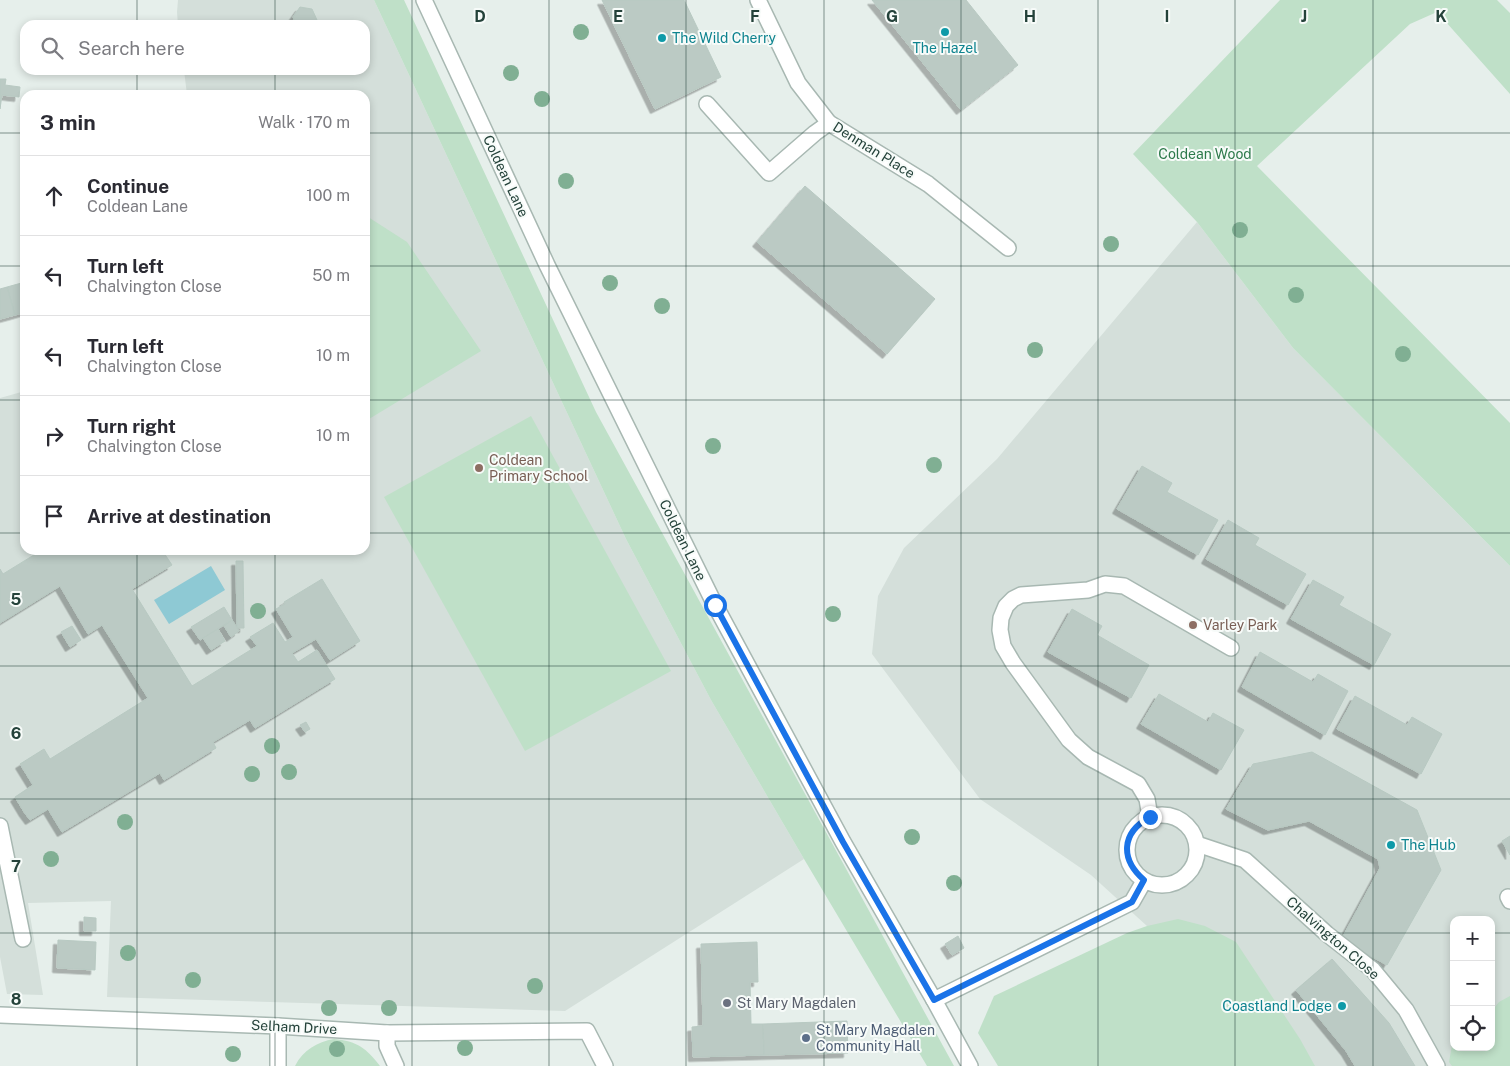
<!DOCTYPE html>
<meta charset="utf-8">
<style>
:root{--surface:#fff;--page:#f2f2f3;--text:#2b2b33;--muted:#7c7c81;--line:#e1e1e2}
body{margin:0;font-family:"Public Sans",sans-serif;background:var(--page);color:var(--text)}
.controls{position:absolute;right:15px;bottom:15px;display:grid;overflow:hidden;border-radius:10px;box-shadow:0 2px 8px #0003}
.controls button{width:45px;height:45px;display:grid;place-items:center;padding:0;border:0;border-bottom:1px solid var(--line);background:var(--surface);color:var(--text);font:25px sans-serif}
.stop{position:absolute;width:15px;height:15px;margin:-11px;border:4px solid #1a73e8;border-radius:50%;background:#fff}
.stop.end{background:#1a73e8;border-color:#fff;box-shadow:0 1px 5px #0008}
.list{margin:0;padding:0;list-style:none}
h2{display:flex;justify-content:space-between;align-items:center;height:65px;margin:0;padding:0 20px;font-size:21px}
h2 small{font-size:16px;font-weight:400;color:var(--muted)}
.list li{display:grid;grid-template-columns:32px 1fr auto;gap:15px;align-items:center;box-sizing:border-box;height:80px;padding:0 20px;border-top:1px solid var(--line)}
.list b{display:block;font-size:19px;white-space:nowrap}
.list p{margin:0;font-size:16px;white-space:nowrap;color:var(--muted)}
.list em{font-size:16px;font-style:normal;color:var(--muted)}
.icon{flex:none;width:28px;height:28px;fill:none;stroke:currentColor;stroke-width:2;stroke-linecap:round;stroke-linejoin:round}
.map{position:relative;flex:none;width:1510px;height:1066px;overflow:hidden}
.search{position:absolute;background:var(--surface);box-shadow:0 2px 8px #0003;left:20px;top:20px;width:350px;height:55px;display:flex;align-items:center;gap:12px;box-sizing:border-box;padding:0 18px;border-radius:15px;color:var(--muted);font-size:19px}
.panel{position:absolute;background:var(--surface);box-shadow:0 2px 8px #0003;left:20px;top:90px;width:350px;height:465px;border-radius:15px}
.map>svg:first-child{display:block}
.built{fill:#d4dfda;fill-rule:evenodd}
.green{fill:#bfe0c8}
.water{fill:#8ec9d4}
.building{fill:#bbcac4;stroke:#b8c9c2;filter:url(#shadow)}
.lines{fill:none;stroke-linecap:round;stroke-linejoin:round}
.minor-casing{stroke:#a8b8b2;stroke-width:18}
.minor{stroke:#fff;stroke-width:15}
.tree{fill:#80af93}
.route{stroke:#1a73e8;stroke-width:6}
.grid{fill:none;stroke:#24423a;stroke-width:1;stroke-opacity:0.55}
.culture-dot{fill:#0f9aa8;stroke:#f7fbf9;stroke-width:2}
.education-dot{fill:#8d6e63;stroke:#f7fbf9;stroke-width:2}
.worship-dot{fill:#6b7280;stroke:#f7fbf9;stroke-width:2}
.service-dot{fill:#5c6f8a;stroke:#f7fbf9;stroke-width:2}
.labels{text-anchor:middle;stroke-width:4;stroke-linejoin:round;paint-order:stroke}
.culture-label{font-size:14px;fill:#0d838f;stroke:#f7fbf9;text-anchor:start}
.street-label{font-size:14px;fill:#24423a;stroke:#f7fbf9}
.park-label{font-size:14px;fill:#2d7a4b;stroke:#f7fbf9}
.education-label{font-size:14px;fill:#785e54;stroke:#f7fbf9;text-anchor:start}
.worship-label{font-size:14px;fill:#5b616d;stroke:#f7fbf9;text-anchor:start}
.service-label{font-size:14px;fill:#4e5e75;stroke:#f7fbf9;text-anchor:start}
.grid-label{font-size:16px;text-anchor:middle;font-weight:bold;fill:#24423a;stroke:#f7fbf9;stroke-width:4;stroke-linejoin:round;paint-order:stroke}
</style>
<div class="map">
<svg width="1510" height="1066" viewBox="0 0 1510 1066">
<defs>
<filter id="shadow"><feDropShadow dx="-4.5" dy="4.5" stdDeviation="0" flood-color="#0004"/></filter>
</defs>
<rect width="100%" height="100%" fill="#e6efeb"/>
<g class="built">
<path d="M 178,0 L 374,0 L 626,539 L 711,700 L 804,859 L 565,1011 L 107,997 L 111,901 L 28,903 L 43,995 L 7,994 L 0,957 L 0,398 L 25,391 L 25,550 L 365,550 L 365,95 L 187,95 L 184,70 L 365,70 L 365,25 L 178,25 L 177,12 Z"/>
<path d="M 1197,222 L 1293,348 L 1510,566 L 1510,1066 L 1235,1066 L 1188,971 L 1147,926 L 1091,875 L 980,799 L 872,654 L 878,596 L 904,548 L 997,459 ZM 1454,920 L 1491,920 L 1491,1047 L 1454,1047 Z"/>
</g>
<g class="green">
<path d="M 374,0 L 404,0 L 596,412 L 954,1066 L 927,1066 L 804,859 L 711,700 L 626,539 Z"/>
<path d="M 1280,0 L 1497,0 L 1510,13 L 1510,94 L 1437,12 L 1410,24 L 1257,166 L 1510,423 L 1510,566 L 1293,348 L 1197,222 L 1133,154 Z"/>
<path d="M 365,215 L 407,242 L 481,351 L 369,419 L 365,412 Z"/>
<path d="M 531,416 L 671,671 L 525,751 L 384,497 Z"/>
<path d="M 1178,919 L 1205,926 L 1236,942 L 1300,1039 L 1315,1066 L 998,1066 L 978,1033 L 994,996 L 1127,933 L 1147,926 Z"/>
<path d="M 1510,996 L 1510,1066 L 1452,1066 L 1449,1062 L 1453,1040 L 1454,1047 L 1491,1047 L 1491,1012 L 1499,1002 Z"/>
<path d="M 334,1039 C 357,1041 366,1048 380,1066 L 295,1066 C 303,1050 317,1042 334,1039 Z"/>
</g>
<path class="water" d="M 211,566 L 225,590 L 169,624 L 154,600 Z"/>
<g class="building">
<path d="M 602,0 L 684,0 L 721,77 L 655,109 Z"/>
<path d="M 872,0 L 966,0 L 1018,65 L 961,110 Z"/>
<path d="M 300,7 L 312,9 L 317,20 L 313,25 L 296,25 L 293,17 Z"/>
<path d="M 0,79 L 6,79 L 5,85 L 20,87 L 19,97 L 2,95 L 0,109 Z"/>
<path d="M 805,186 L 935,299 L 887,354 L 757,242 Z"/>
<path d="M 25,282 L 25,312 L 15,315 L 7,287 Z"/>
<path d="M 7,287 L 15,315 L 0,319 L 0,289 Z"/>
<path d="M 1142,466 L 1172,483 L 1167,492 L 1218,520 L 1198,555 L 1117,509 Z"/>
<path d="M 1228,520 L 1259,538 L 1255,545 L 1306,574 L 1288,605 L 1206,559 Z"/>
<path d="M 42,550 L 162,550 L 172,565 L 132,589 L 192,686 L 257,646 L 250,637 L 273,623 L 285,642 L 293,637 L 276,609 L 285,604 L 284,602 L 322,579 L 360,641 L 330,660 L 316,639 L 292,653 L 298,662 L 317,650 L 335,679 L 255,728 L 250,720 L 213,742 L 216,748 L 164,780 L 160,773 L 62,832 L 48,809 L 30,820 L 24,812 L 15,797 L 33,785 L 20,764 L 44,749 L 50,759 L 148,698 L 102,625 L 88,634 L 60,586 L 0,623 L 0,569 L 3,574 Z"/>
<path d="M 236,561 L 243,561 L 244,628 L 237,628 Z"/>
<path d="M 1313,580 L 1344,597 L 1339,605 L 1391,634 L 1374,665 L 1291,619 Z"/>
<path d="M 224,607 L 232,620 L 200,640 L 191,627 Z"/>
<path d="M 1072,609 L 1102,626 L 1097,635 L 1149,665 L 1131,698 L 1048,652 Z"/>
<path d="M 232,620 L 239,631 L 231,637 L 224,626 Z"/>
<path d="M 72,626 L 81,640 L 70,647 L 61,632 Z"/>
<path d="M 218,629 L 225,641 L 211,650 L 203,638 Z"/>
<path d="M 1260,652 L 1313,682 L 1318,674 L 1348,691 L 1325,735 L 1242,687 Z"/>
<path d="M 1159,694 L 1208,722 L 1213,713 L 1244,730 L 1221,770 L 1141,724 Z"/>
<path d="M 1355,696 L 1407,725 L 1412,717 L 1442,734 L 1421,774 L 1337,729 Z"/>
<path d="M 306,722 L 310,729 L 305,732 L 300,725 Z"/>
<path d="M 1312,752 L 1417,810 L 1441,870 L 1387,965 L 1341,940 L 1380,868 L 1378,859 L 1309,821 L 1268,830 L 1226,809 L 1253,764 Z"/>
<path d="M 1510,836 L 1510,855 L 1502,841 Z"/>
<path d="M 84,917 L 96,918 L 96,931 L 84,931 Z"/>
<path d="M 958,936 L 964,948 L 952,955 L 945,944 Z"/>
<path d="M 58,940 L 96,942 L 95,970 L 57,968 Z"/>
<path d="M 757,942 L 758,982 L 750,982 L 751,1024 L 763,1024 L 764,1055 L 693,1057 L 692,1027 L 703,1026 L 701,944 Z"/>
<path d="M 1332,959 L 1389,1023 L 1415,1066 L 1355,1066 L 1346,1051 L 1296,990 Z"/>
<path d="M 847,1021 L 848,1053 L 764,1055 L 763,1024 Z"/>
</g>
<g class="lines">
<g class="minor-casing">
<g id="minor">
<path d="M 424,0 L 547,265 L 715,605 L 843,842 L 934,1000 L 970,1066"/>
<path d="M 758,0 L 798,83 L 829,123 L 928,184 L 1008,248"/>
<path d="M 707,104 L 769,173 L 815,133 L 829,123"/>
<circle cx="1162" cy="850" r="35"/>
<path d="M 1150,817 L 1147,799 L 1138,784 L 1088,757 L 1069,740 L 1013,663 L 1003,646 L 1000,630 L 1001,618 L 1006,606 L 1013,599 L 1021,595 L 1088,590 L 1105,584 L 1124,586 L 1231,648"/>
<path d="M 0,826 L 23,939"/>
<path d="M 1197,844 L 1245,860 L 1327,934 L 1373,970 L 1406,1010 L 1437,1066"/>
<path d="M 1508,897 L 1510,901"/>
<path d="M 934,1000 L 1132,902 L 1144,881"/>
<path d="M 0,1015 L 278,1026 L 387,1033 L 587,1031 L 605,1066"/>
<path d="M 278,1026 L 278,1066"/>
<path d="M 387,1033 L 387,1046 L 396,1066"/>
</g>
</g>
<use href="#minor" class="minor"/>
</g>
<g class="tree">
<circle cx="581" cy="32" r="8"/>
<circle cx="511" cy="73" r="8"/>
<circle cx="542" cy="99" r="8"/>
<circle cx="566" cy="181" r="8"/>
<circle cx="1240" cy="230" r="8"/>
<circle cx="1111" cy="244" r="8"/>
<circle cx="610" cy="283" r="8"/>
<circle cx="1296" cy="295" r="8"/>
<circle cx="662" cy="306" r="8"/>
<circle cx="1035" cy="350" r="8"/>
<circle cx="1403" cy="354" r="8"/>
<circle cx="713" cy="446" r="8"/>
<circle cx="934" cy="465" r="8"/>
<circle cx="258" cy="611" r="8"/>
<circle cx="833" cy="614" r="8"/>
<circle cx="272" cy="746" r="8"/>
<circle cx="289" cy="772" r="8"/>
<circle cx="252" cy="774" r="8"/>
<circle cx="125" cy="822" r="8"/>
<circle cx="912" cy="837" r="8"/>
<circle cx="51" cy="859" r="8"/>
<circle cx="954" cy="883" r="8"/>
<circle cx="128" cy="953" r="8"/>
<circle cx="193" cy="980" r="8"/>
<circle cx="535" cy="986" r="8"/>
<circle cx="329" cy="1008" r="8"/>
<circle cx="389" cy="1008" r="8"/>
<circle cx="465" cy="1048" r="8"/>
<circle cx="337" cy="1049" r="8"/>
<circle cx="233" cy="1054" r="8"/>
</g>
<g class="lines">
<path class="route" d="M 715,605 L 843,842 L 934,1000 L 1132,902 L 1144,880 C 1120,859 1121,833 1150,817"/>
</g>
<path class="grid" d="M 137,0 L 137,25M 275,0 L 275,25M 412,0 L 412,1066M 549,0 L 549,1066M 686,0 L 686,1066M 824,0 L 824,1066M 961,0 L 961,1066M 1098,0 L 1098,1066M 1235,0 L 1235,1066M 1373,0 L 1373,1066M 137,70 L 137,95M 275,70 L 275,95M 0,133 L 25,133M 365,133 L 1510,133M 0,266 L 25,266M 365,266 L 1510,266M 0,400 L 25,400M 365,400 L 1510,400M 0,533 L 25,533M 365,533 L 1510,533M 137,550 L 137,1066M 275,550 L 275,1066M 0,666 L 1510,666M 0,799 L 1510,799M 0,933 L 1454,933M 1491,933 L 1510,933"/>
<g class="culture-dot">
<circle cx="945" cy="32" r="5"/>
<circle cx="662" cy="38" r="5"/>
<circle cx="1391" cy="845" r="5"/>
<circle cx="1342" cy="1006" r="5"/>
</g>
<g class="education-dot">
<circle cx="479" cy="468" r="5"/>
<circle cx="1193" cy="625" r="5"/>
</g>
<circle class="worship-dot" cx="727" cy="1003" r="5"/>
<circle class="service-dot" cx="806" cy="1038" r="5"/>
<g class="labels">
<g class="culture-label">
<text x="672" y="43">The Wild Cherry</text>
<text x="945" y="53" text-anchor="middle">The Hazel</text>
<text x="1401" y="850">The Hub</text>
<text x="1332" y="1011" text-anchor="end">Coastland Lodge</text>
</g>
<g class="street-label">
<text transform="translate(874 150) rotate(32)" y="5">Denman Place</text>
<text transform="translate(506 176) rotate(65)" y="5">Coldean Lane</text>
<text transform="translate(683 540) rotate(64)" y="5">Coldean Lane</text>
<text transform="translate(1333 938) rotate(41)" y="5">Chalvington Close</text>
<text transform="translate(294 1027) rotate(3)" y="5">Selham Drive</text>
</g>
<g class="park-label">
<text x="1205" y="159">Coldean Wood</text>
</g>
<g class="education-label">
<text x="489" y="465">Coldean<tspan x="489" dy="16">Primary School</tspan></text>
<text x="1203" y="630">Varley Park</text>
</g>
<g class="worship-label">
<text x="737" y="1008">St Mary Magdalen</text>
</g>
<g class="service-label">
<text x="816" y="1035">St Mary Magdalen<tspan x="816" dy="16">Community Hall</tspan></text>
</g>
</g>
<g class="grid-label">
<text x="480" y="22">D</text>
<text x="618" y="22">E</text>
<text x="755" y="22">F</text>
<text x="892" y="22">G</text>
<text x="1030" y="22">H</text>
<text x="1167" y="22">I</text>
<text x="1304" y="22">J</text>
<text x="1441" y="22">K</text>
<text x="16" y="605">5</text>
<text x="16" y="739">6</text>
<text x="16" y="872">7</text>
<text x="16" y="1005">8</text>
</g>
</svg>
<div class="controls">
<button>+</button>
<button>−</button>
<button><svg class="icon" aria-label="locate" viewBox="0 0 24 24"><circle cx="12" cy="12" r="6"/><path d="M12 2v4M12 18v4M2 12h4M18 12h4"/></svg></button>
</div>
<div class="stop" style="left:715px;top:605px"></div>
<div class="stop end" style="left:1150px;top:817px"></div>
<div class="search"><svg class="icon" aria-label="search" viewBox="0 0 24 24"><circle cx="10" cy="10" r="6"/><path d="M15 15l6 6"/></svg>Search here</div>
<section class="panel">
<h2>3 min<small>Walk · 170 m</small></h2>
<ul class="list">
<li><svg class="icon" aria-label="ahead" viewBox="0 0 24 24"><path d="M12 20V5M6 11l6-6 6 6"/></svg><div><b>Continue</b><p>Coldean Lane</p></div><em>100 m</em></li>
<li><svg class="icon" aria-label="left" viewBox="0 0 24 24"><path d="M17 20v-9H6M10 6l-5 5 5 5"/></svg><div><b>Turn left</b><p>Chalvington Close</p></div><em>50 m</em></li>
<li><svg class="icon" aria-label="left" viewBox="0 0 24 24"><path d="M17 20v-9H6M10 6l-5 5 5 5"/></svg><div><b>Turn left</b><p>Chalvington Close</p></div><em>10 m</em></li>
<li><svg class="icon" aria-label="right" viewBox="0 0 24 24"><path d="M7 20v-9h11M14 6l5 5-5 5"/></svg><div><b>Turn right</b><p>Chalvington Close</p></div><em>10 m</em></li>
<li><svg class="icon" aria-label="arrive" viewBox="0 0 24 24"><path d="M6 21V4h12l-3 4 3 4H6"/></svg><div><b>Arrive at destination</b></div></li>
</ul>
</section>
</div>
